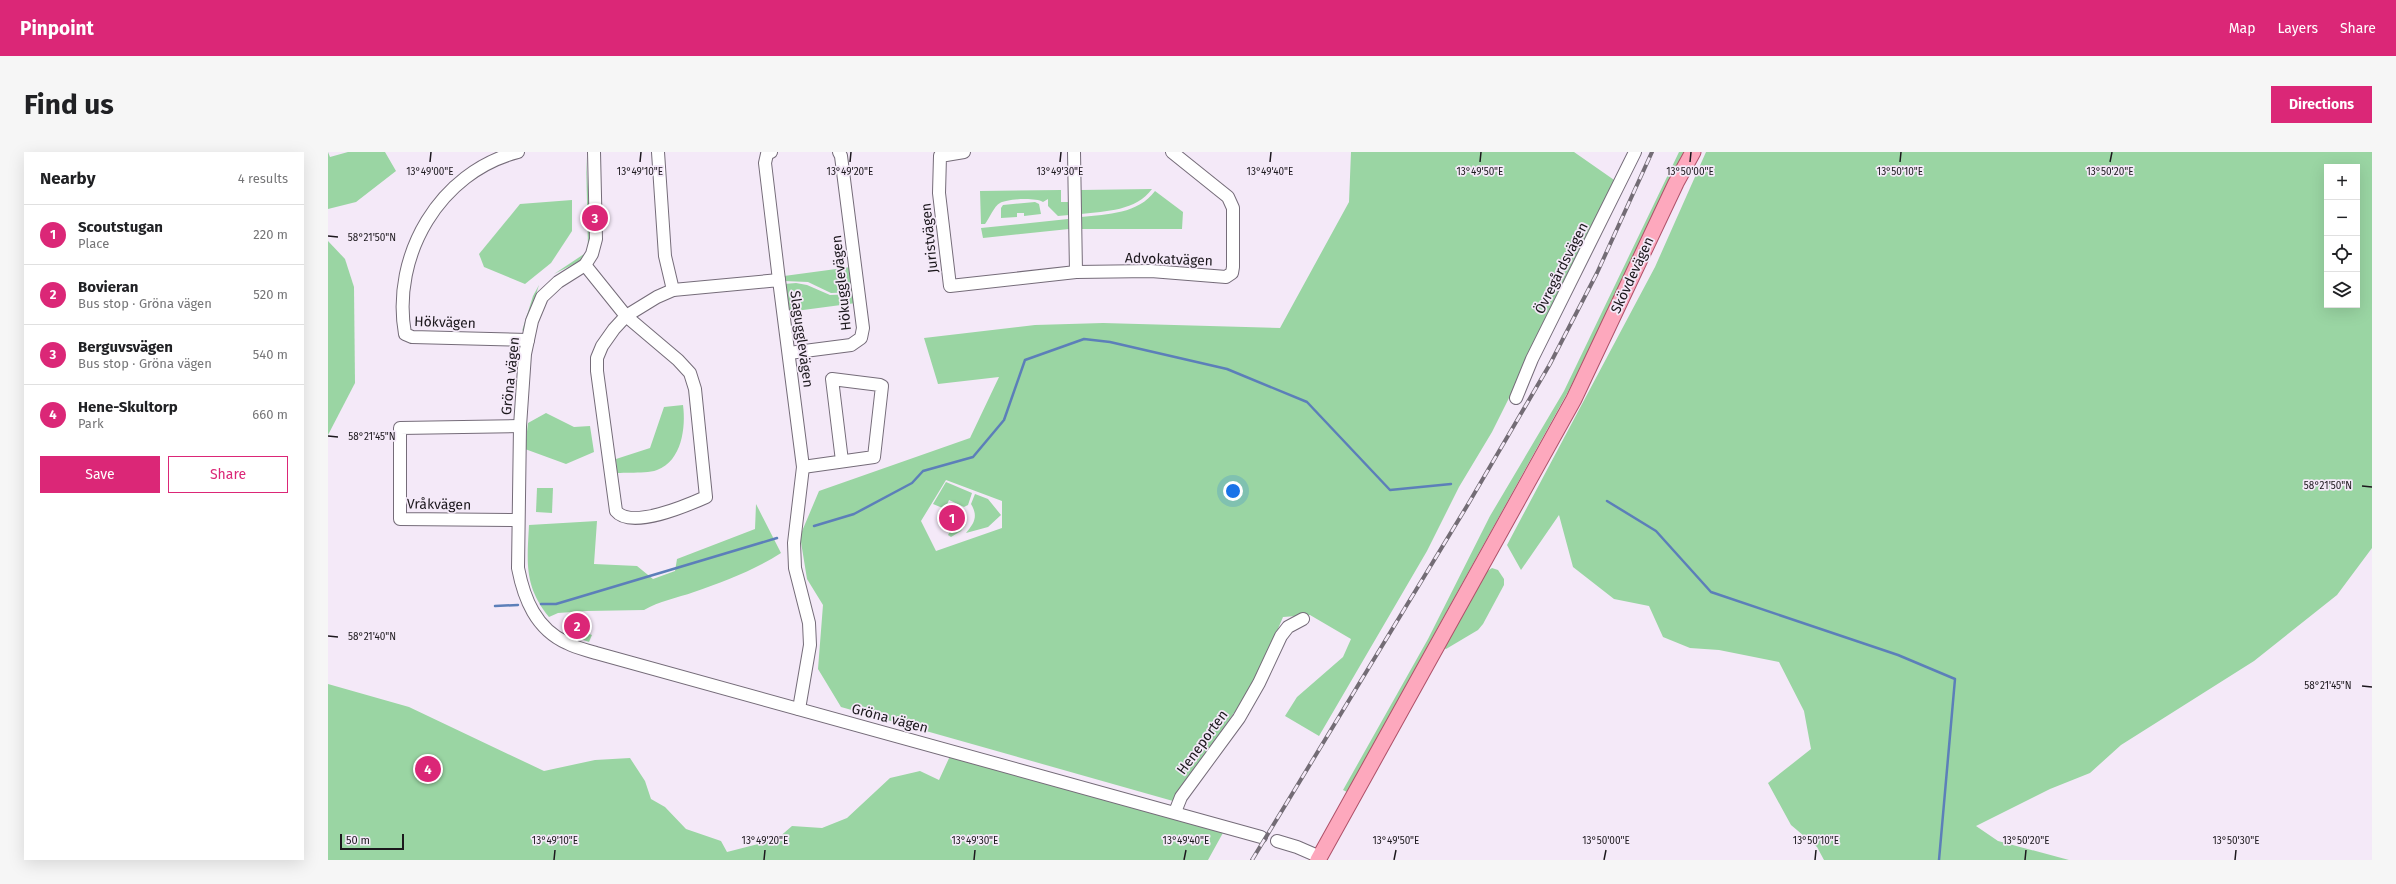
<!DOCTYPE html>
<meta charset="utf-8">
<style>
:root{--surface:#fff;--page:#f6f6f6;--text:#202124;--muted:#757577;--line:#e0e0e0;--accent:#db2777}
body{margin:0;font-family:"Fira Sans",sans-serif;background:var(--page);color:var(--text)}
.controls{position:absolute;right:12px;top:12px;display:grid;overflow:hidden;border-radius:0px;box-shadow:0 4px 16px #0002}
.controls button{width:36px;height:36px;display:grid;place-items:center;padding:0;border:0;border-bottom:1px solid var(--line);background:var(--surface);color:var(--text);font:20px sans-serif}
.scale{position:absolute;left:12px;bottom:10px;width:64px;box-sizing:border-box;padding-left:4px;border:2px solid #1c181d;border-top:0;font-size:11px;line-height:14px;white-space:nowrap;color:#1c181d;-webkit-text-stroke:3px #f4e9f8;paint-order:stroke}
.you{position:absolute;left:905px;top:339px;width:14px;height:14px;margin:-10px;border:3px solid #fff;border-radius:50%;background:#1a73e8;box-shadow:0 0 0 6px #1a73e833}
.badge{display:grid;place-items:center;width:26px;height:26px;border-radius:50%;background:var(--accent);color:#fff;font-size:13px;font-weight:700}
.pin{position:absolute;translate:-50% -50%;border:2px solid #fff;box-shadow:0 1px 4px #0006}
.list{margin:0;padding:0;list-style:none}
h2{display:flex;justify-content:space-between;align-items:center;height:52px;margin:0;padding:0 16px;font-size:17px}
h2 small{font-size:13px;font-weight:400;color:var(--muted)}
.list li{display:grid;grid-template-columns:26px 1fr auto;gap:12px;align-items:center;box-sizing:border-box;height:60px;padding:0 16px;border-top:1px solid var(--line)}
.list b{display:block;font-size:15px;white-space:nowrap}
.list p{margin:0;font-size:13px;white-space:nowrap;color:var(--muted)}
.list em{font-size:13px;font-style:normal;color:var(--muted)}
.actions{display:flex;gap:8px;padding:12px 16px}
.actions a{flex:1;padding:9px 0;border:1px solid var(--accent);border-radius:0px;text-align:center;font-size:14px;color:var(--accent)}
.actions .main{background:var(--accent);color:#fff}
.icon{flex:none;width:22px;height:22px;fill:none;stroke:currentColor;stroke-width:2;stroke-linecap:round;stroke-linejoin:round}
.map{position:relative;flex:none;width:2044px;height:708px;overflow:hidden;border-radius:0px}
header{display:flex;align-items:center;gap:24px;box-sizing:border-box;height:56px;padding:0 20px;background:var(--accent);color:#fff}
header strong{font-size:19px}
nav{display:flex;gap:22px;margin-inline-start:auto;font-size:14px}
.intro{display:flex;align-items:center;justify-content:space-between;box-sizing:border-box;height:96px;padding:0 24px}
h1{margin:0;font-size:28px}
.button{padding:10px 18px;border-radius:0px;background:var(--accent);color:#fff;font-size:14px;font-weight:700}
main{display:flex;gap:24px;padding:0 24px}
aside{flex:1;background:var(--surface);border-radius:0px;box-shadow:0 4px 16px #0002}
.map>svg:first-child{display:block}
.green{fill:#9ad5a3;fill-rule:evenodd}
.lines{fill:none;stroke-linecap:round;stroke-linejoin:round}
.stream{stroke:#5c7fb9;stroke-width:2.5}
.minor-casing{stroke:#756c79;stroke-width:14}
.major-casing{stroke:#ae5068;stroke-width:17}
.minor{stroke:#fff;stroke-width:12}
.major{stroke:#fda8bd;stroke-width:15}
.rail-casing{stroke:#736c75;stroke-width:4}
.rail{stroke:#f4e9f8;stroke-width:2.5;stroke-dasharray:8;stroke-linecap:butt}
.ticks{fill:none;stroke:#1c181d;stroke-width:1.5}
.labels{text-anchor:middle;stroke-width:3.5;stroke-linejoin:round;paint-order:stroke}
.street-label{font-size:14px;fill:#1c181d;stroke:#f4e9f8}
.ticks-label{font-size:10px;text-anchor:middle;fill:#1c181d;stroke:#f4e9f8;stroke-width:3.5;stroke-linejoin:round;paint-order:stroke}
</style>
<header>
<strong>Pinpoint</strong>
<nav><a>Map</a><a>Layers</a><a>Share</a></nav>
</header>
<div class="intro"><h1>Find us</h1><a class="button">Directions</a></div>
<main>
<aside>
<h2>Nearby<small>4 results</small></h2>
<ul class="list">
<li><span class="badge">1</span><div><b>Scoutstugan</b><p>Place</p></div><em>220 m</em></li>
<li><span class="badge">2</span><div><b>Bovieran</b><p>Bus stop · Gröna vägen</p></div><em>520 m</em></li>
<li><span class="badge">3</span><div><b>Berguvsvägen</b><p>Bus stop · Gröna vägen</p></div><em>540 m</em></li>
<li><span class="badge">4</span><div><b>Hene-Skultorp</b><p>Park</p></div><em>660 m</em></li>
</ul>
<div class="actions"><a class="main">Save</a><a>Share</a></div>
</aside>
<div class="map">
<svg width="2044" height="708" viewBox="0 0 2044 708">
<rect width="100%" height="100%" fill="#f4e9f8"/>
<g class="green">
<path d="M 0,0 L 2,5 L 20,0 L 57,0 L 68,19 L 28,50 L 0,57 Z"/>
<path d="M 1023,0 L 1246,0 L 1289,30 L 1164,280 L 1131,335 L 1099,399 L 991,584 L 957,564 L 969,545 L 1015,505 L 1023,487 L 982,463 L 955,465 L 928,529 L 845,649 L 513,555 L 490,517 L 495,453 L 479,427 L 472,384 L 491,339 L 642,286 L 671,225 L 610,232 L 596,186 L 707,173 L 775,171 L 952,176 L 1021,50 ZM 618,328 L 674,349 L 674,376 L 608,399 L 593,369 Z"/>
<path d="M 1351,0 L 1356,0 L 1242,236 L 1019,640 L 1015,638 L 1100,487 L 1162,364 L 1236,239 Z"/>
<path d="M 1378,0 L 2044,0 L 2044,396 L 2009,443 L 1926,509 L 1793,593 L 1762,621 L 1722,637 L 1648,674 L 1670,689 L 1741,708 L 1496,708 L 1489,695 L 1463,673 L 1440,631 L 1483,597 L 1476,559 L 1451,510 L 1391,498 L 1362,496 L 1335,485 L 1321,454 L 1286,447 L 1245,415 L 1231,363 L 1193,418 L 1179,393 L 1327,115 ZM 1999,15 L 2029,15 L 2029,153 L 1999,153 Z"/>
<path d="M 258,5 L 263,83 L 260,97 Z"/>
<path d="M 824,37 C 808,59 778,59 753,62 L 753,38 Z"/>
<path d="M 733,38 L 733,50 L 741,50 L 741,63 L 730,64 L 720,54 L 720,47 L 715,50 C 707,45 679,47 672,51 C 666,54 661,67 657,72 L 653,72 L 652,39 Z"/>
<path d="M 827,39 L 855,60 L 854,77 L 754,77 L 753,65 C 780,62 810,62 827,39 Z"/>
<path d="M 244,48 L 244,79 L 223,111 L 197,132 L 156,115 L 151,102 L 192,52 Z"/>
<path d="M 707,50 L 711,52 L 713,62 L 696,64 L 696,61 L 689,61 L 689,65 L 673,66 L 673,56 L 675,53 Z"/>
<path d="M 740,67 L 741,77 L 655,86 L 653,76 Z"/>
<path d="M 0,89 L 17,107 L 26,135 L 27,231 L 0,283 Z"/>
<path d="M 256,102 L 252,109 L 226,122 Z"/>
<path d="M 523,115 L 527,140 L 503,141 L 480,130 L 456,129 L 456,124 Z"/>
<path d="M 468,131 L 479,133 L 502,143 L 527,142 L 528,151 L 460,160 L 456,132 Z"/>
<path d="M 211,133 L 197,176 L 194,179 L 205,144 Z"/>
<path d="M 355,253 C 358,275 354,309 329,318 C 318,322 301,320 289,321 L 288,307 L 322,296 L 336,255 Z"/>
<path d="M 218,261 L 246,275 L 262,274 L 266,300 L 238,312 L 197,297 L 200,271 Z"/>
<path d="M 618,330 L 644,341 L 640,353 L 636,355 L 621,348 L 617,357 L 605,352 Z"/>
<path d="M 209,336 L 225,336 L 224,361 L 208,360 Z"/>
<path d="M 647,342 L 660,347 L 673,363 L 660,375 L 638,381 C 647,370 650,364 643,352 Z"/>
<path d="M 428,352 L 453,401 C 427,418 395,430 366,440 C 349,446 331,449 316,458 L 259,459 L 230,461 L 221,465 C 196,434 199,411 201,373 L 269,369 L 266,412 L 309,414 L 325,427 L 347,419 L 349,407 L 427,377 Z"/>
<path d="M 638,372 L 633,379 L 623,385 L 620,383 L 625,373 Z"/>
<path d="M 1164,416 L 1170,418 L 1176,427 L 1176,433 L 1155,472 L 1150,478 L 1118,497 L 1116,496 L 1158,420 Z"/>
<path d="M 259,481 L 264,483 L 261,490 L 244,484 Z"/>
<path d="M 0,532 L 81,555 L 216,619 L 267,608 L 302,606 L 317,629 L 323,647 L 337,655 L 358,677 L 393,689 L 399,700 L 449,687 L 464,674 L 494,676 L 519,666 L 562,626 L 592,619 L 611,628 L 622,604 L 896,679 L 880,708 L 0,708 Z"/>
</g>
<g class="lines">
<g class="stream">
<path d="M 1279,349 L 1328,379 L 1383,440 L 1570,503 L 1627,527 L 1611,708"/>
<path d="M 486,374 L 526,362 L 584,331 L 595,319 L 645,305 L 676,268 L 697,208 L 756,187 L 782,190 L 899,217 L 979,250 L 1062,338 L 1123,332"/>
<path d="M 213,452 L 228,452 L 449,386"/>
<path d="M 167,454 L 190,453"/>
</g>
<g class="minor-casing">
<g id="minor">
<path d="M 190,0 C 112,20 63,103 77,182 L 84,185 L 200,188"/>
<path d="M 266,0 L 268,87 L 264,102 L 257,113 L 230,130 L 214,145 L 204,169 L 197,202 L 192,274 L 190,416 C 196,447 208,477 239,491 C 248,496 259,498 268,501 L 933,685"/>
<path d="M 330,0 L 337,104 L 345,138"/>
<path d="M 443,0 L 439,2 L 437,11 L 451,128"/>
<path d="M 636,0 L 612,4 L 611,41 L 622,134 L 748,120 L 823,119 L 898,125 L 904,121 L 905,115 L 905,56 L 900,45 L 844,0"/>
<path d="M 746,0 L 748,120"/>
<path d="M 257,113 L 298,164 L 350,208 L 362,221 L 367,237 L 378,345 C 360,353 303,378 288,359 L 269,219 L 269,206 L 274,194 L 286,177 L 298,164 L 329,145 L 345,138 L 451,128 L 475,315 L 466,391 L 467,416 L 481,471 L 482,493 L 471,557"/>
<path d="M 461,201 L 523,193 L 533,186 L 535,176 L 513,4 L 511,0"/>
<path d="M 1188,246 L 1204,207 L 1307,0"/>
<path d="M 475,315 L 546,305 L 554,234 L 552,233 L 504,227 L 514,309"/>
<path d="M 190,368 L 72,367 L 72,276 L 192,274"/>
<path d="M 847,660 L 853,645 L 911,566 L 931,531 L 953,484 L 960,475 L 975,467"/>
<path d="M 949,689 L 969,695 L 992,705"/>
</g>
</g>
<g class="major-casing">
<path id="major" d="M 990,708 L 1246,247 L 1348,31 L 1365,0"/>
</g>
<use href="#minor" class="minor"/>
<use href="#major" class="major"/>
<g class="rail-casing">
<path id="rail" d="M 924,708 L 1139,354 L 1222,212 L 1269,121 L 1324,0"/>
</g>
<use href="#rail" class="rail"/>
</g>
<path class="ticks" d="M 102,10 L 103,0M 312,10 L 313,0M 522,10 L 523,0M 732,10 L 733,0M 942,10 L 943,0M 1152,10 L 1153,0M 1362,10 L 1363,0M 1572,10 L 1573,0M 1782,10 L 1784,0M 0,84 L 10,85M 0,284 L 10,285M 2034,334 L 2044,335M 0,484 L 10,485M 2034,534 L 2044,535M 226,708 L 227,698M 436,708 L 437,698M 646,708 L 647,698M 856,708 L 858,698M 1066,708 L 1068,698M 1276,708 L 1278,698M 1487,708 L 1488,698M 1697,708 L 1698,698M 1907,708 L 1908,698"/>
<g class="labels">
<g class="street-label">
<text transform="translate(601 86) rotate(-96)" y="5">Juristvägen</text>
<text transform="translate(841 107) rotate(2)" y="5">Advokatvägen</text>
<text transform="translate(1233 116) rotate(-63)" y="5">Övregårdsvägen</text>
<text transform="translate(1304 123) rotate(-65)" y="5">Skövdevägen</text>
<text transform="translate(513 131) rotate(-96)" y="5">Hökugglevägen</text>
<text transform="translate(117 170) rotate(2)" y="5">Hökvägen</text>
<text transform="translate(474 187) rotate(82)" y="5">Slagugglevägen</text>
<text transform="translate(182 224) rotate(-84)" y="5">Gröna vägen</text>
<text transform="translate(111 352) rotate(1)" y="5">Vråkvägen</text>
<text transform="translate(562 566) rotate(15)" y="5">Gröna vägen</text>
<text transform="translate(874 590) rotate(-54)" y="5">Heneporten</text>
</g>
</g>
<g class="ticks-label">
<text x="102" y="23">13°49'00"E</text>
<text x="312" y="23">13°49'10"E</text>
<text x="522" y="23">13°49'20"E</text>
<text x="732" y="23">13°49'30"E</text>
<text x="942" y="23">13°49'40"E</text>
<text x="1152" y="23">13°49'50"E</text>
<text x="1362" y="23">13°50'00"E</text>
<text x="1572" y="23">13°50'10"E</text>
<text x="1782" y="23">13°50'20"E</text>
<text x="44" y="89">58°21'50"N</text>
<text x="44" y="288">58°21'45"N</text>
<text x="2000" y="337">58°21'50"N</text>
<text x="44" y="488">58°21'40"N</text>
<text x="2000" y="537">58°21'45"N</text>
<text x="227" y="692">13°49'10"E</text>
<text x="437" y="692">13°49'20"E</text>
<text x="647" y="692">13°49'30"E</text>
<text x="858" y="692">13°49'40"E</text>
<text x="1068" y="692">13°49'50"E</text>
<text x="1278" y="692">13°50'00"E</text>
<text x="1488" y="692">13°50'10"E</text>
<text x="1698" y="692">13°50'20"E</text>
<text x="1908" y="692">13°50'30"E</text>
</g>
</svg>
<div class="controls">
<button>+</button>
<button>−</button>
<button><svg class="icon" aria-label="locate" viewBox="0 0 24 24"><circle cx="12" cy="12" r="6"/><path d="M12 2v4M12 18v4M2 12h4M18 12h4"/></svg></button>
<button><svg class="icon" aria-label="layers" viewBox="0 0 24 24"><path d="M12 4l9 5-9 5-9-5zM3 14l9 5 9-5"/></svg></button>
</div>
<div class="scale">50 m</div>
<div class="you"></div>
<div class="pin badge" style="left:624px;top:366px">1</div>
<div class="pin badge" style="left:249px;top:474px">2</div>
<div class="pin badge" style="left:267px;top:66px">3</div>
<div class="pin badge" style="left:100px;top:617px">4</div>
</div>
</main>
